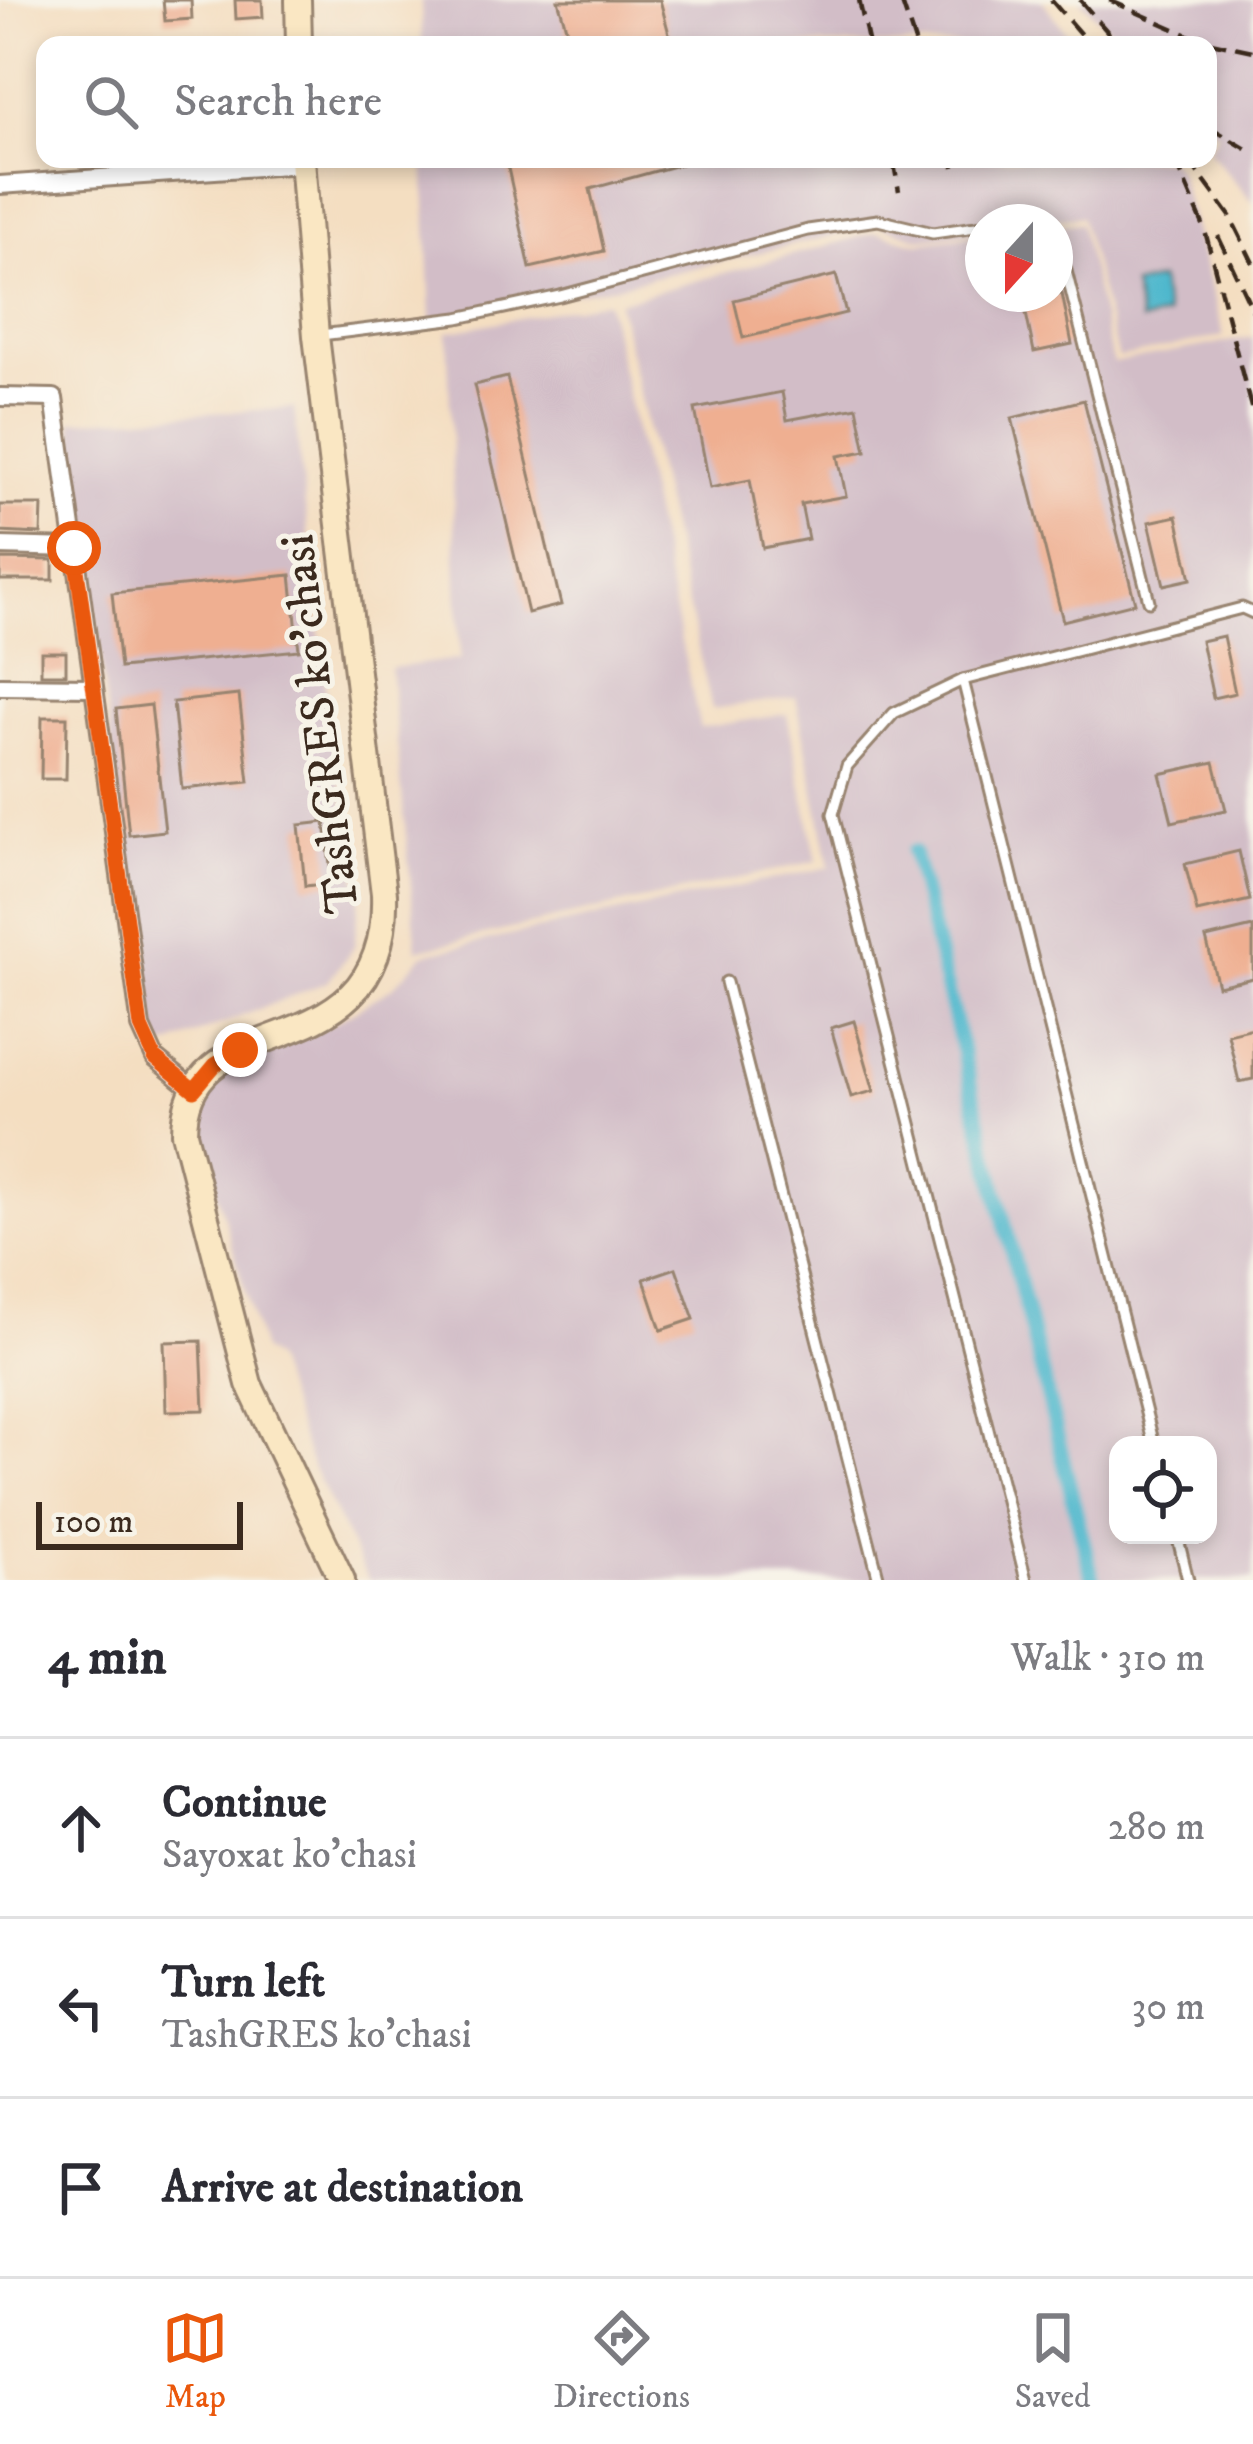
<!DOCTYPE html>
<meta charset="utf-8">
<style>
:root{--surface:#fff;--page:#f7f7f7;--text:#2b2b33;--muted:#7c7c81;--line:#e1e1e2;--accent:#ea580c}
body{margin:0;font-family:"IM FELL DW Pica",serif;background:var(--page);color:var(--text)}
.controls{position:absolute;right:36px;bottom:36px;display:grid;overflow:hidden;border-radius:24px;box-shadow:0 6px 18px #0003}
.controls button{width:108px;height:108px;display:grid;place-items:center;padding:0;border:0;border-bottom:3px solid var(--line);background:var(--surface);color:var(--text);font:60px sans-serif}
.compass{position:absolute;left:965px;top:204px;width:108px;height:108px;border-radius:50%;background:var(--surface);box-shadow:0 6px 18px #0003;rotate:201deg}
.scale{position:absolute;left:36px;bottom:30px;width:207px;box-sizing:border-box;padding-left:12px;border:6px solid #3b2a1e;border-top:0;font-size:33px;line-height:42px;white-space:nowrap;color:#3b2a1e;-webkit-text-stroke:9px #f7f3e8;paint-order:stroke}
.stop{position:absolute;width:36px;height:36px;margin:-27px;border:9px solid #ea580c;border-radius:50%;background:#fff}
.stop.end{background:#ea580c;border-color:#fff;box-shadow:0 3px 12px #0008}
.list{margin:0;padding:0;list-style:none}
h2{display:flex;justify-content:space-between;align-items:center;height:156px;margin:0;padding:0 48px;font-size:51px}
h2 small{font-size:39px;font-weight:400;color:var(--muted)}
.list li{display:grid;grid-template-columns:78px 1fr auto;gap:36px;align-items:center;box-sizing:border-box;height:180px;padding:0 48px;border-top:3px solid var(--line)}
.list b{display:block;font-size:45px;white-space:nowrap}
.list p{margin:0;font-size:39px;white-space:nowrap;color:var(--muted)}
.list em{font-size:39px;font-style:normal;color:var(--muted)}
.icon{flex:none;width:66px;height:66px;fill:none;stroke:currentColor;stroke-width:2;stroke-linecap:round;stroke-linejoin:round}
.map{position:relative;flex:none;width:1253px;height:1580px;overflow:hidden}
.search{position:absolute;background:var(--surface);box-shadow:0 6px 18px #0003;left:36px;right:36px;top:36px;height:132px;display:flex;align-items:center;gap:30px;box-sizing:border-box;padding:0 42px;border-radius:24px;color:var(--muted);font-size:45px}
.sheet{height:696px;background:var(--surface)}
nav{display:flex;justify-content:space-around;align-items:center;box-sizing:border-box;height:168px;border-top:3px solid var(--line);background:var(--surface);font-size:33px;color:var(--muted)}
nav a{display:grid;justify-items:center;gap:6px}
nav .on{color:var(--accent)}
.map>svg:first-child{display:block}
.industrial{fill:#d2bdc7;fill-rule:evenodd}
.water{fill:#4fb8cd;stroke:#457176;stroke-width:3}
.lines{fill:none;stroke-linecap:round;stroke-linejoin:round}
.canal{stroke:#4fb8cd;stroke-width:15}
.building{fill:#efaf91}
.service-casing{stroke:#988470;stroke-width:15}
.minor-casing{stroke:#988470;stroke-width:22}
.secondary-casing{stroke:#988470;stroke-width:30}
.service{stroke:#fff;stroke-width:9}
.minor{stroke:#fff;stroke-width:16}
.secondary{stroke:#fae7c3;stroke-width:24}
.rail{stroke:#3b2a1e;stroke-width:4.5;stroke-dasharray:18 9;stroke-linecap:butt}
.route{stroke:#ea580c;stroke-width:15}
.labels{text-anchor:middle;stroke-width:10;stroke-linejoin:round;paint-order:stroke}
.street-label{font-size:48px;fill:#3b2a1e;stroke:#f7f3e8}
</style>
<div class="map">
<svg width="1253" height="1580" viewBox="0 0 1253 1580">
<rect width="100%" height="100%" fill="#f7f3e8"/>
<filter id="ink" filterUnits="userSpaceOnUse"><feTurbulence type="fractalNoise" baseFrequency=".00833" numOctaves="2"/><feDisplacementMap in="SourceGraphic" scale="24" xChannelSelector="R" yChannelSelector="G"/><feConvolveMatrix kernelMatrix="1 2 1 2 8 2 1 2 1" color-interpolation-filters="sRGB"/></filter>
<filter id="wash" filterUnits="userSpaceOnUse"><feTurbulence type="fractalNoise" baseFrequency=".004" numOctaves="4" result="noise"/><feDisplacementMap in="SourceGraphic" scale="48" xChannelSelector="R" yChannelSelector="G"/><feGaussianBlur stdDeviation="2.7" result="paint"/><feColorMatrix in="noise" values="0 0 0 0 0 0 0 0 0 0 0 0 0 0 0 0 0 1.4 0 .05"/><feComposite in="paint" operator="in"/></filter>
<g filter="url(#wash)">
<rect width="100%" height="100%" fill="#f4dec1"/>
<g class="industrial">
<path d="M 421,0 L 1042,0 L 1076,45 L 422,45 Z"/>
<path d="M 1080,0 L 1253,0 L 1253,203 L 1208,150 L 1218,134 L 1208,125 L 1208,45 L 1125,45 Z"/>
<path d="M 424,159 L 1168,159 L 1178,171 L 1224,336 L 1118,358 L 1081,217 L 983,222 L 983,231 L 920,239 L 879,225 L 615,286 L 431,320 Z"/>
<path d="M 1080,223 L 1113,363 L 1253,337 L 1253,1580 L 368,1580 L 309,1460 L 273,1359 L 262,1351 L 195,1115 L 225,1071 L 336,1022 L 392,988 L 424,954 L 830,867 L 796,697 L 712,709 L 618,302 L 877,232 L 917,243 L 983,235 L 983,294 L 1055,294 L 1055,226 ZM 1118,1445 L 1208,1445 L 1208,1535 L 1118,1535 Z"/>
<path d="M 607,301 L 700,728 L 787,714 L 817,861 L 417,950 L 390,668 L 460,659 L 447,332 Z"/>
<path d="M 294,408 L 327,701 L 360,897 L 354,947 L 327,982 L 155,1051 L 145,1019 L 72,421 Z"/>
</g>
<path class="water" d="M 1159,280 L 1167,315 L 1141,322 L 1133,286 Z"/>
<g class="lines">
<path class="canal" d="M 913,852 L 1093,1580"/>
</g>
<g id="blocks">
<g class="building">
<path d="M 163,0 L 191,0 L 192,19 L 165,21 Z"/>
<path d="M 235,0 L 262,0 L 263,17 L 236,19 Z"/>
<path d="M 558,0 L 660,0 L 672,45 L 571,45 Z"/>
<path d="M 506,159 L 689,159 L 689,162 L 590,189 L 604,251 L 530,268 Z"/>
<path d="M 836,275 L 846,313 L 743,338 L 734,300 Z"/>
<path d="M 1022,294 L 1062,294 L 1072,344 L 1034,352 Z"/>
<path d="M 507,377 L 561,605 L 528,613 L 474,385 Z"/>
<path d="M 782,392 L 787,420 L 857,407 L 866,451 L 838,456 L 846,496 L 801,504 L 808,539 L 763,548 L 750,480 L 710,488 L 695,409 Z"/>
<path d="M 1084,400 L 1135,603 L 1063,621 L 1012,418 Z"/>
<path d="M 0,505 L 42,505 L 41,534 L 0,532 Z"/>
<path d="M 1177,516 L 1191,579 L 1164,585 L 1149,522 Z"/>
<path d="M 0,559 L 53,560 L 53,580 L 0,580 Z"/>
<path d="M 291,575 L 299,650 L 120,668 L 112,593 Z"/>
<path d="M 1223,636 L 1235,693 L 1213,698 L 1201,641 Z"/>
<rect x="41" y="652" width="25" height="22"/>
<path d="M 239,695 L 249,782 L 182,789 L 173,702 Z"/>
<path d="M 151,705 L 165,831 L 129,835 L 116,709 Z"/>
<path d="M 42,717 L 67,717 L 66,779 L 41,779 Z"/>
<path d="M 1214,762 L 1226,810 L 1172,822 L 1160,774 Z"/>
<path d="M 325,822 L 332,883 L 305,886 L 299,825 Z"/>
<path d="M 1239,851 L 1250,900 L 1197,912 L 1185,864 Z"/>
<path d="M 1253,927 L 1253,978 L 1218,986 L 1206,938 Z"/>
<path d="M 854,1021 L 874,1091 L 851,1097 L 831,1028 Z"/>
<path d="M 1253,1028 L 1253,1079 L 1239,1082 L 1228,1034 Z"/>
<path d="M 676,1268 L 694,1319 L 661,1330 L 644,1279 Z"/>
<path d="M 201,1341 L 204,1410 L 166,1411 L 164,1342 Z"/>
</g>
</g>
</g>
<g filter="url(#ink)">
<use href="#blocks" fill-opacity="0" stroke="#988470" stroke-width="3"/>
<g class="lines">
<g class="service-casing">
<g id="service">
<path d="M 1010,222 L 1050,222"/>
<path d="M 1055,227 L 1149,601"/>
<path d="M 321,335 L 458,318 L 560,296 L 808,230 L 878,220 L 933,233 L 983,226"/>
<path d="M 963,680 L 1154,1445"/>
<path d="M 726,982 L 879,1580"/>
<path d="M 1177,1535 L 1188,1580"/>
<path d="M 1026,1580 L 833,814 L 847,766 L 894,713 L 963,680 L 1242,608 L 1253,613"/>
</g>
</g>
<g class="minor-casing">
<g id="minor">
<path d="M 0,185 L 302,164"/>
<path d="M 0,397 L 54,398 L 141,1027 L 155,1058 L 194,1090"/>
<path d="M 0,546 L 74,548"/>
<path d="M 0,686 L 91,687"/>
</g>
</g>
<g class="secondary-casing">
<g id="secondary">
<path d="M 298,0 L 299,45"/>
<path d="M 302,159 L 316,336 L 384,894 C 390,1078 184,998 184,1133 L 249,1384 L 342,1580"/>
</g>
</g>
<use href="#service" class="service"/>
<use href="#minor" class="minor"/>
<use href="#secondary" class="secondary"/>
<g class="rail">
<path d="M 859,0 L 869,45"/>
<path d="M 901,0 L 916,45"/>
<path d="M 1051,0 L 1090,45"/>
<path d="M 1080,0 L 1119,45"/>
<path d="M 1109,0 L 1197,39 L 1253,51"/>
<path d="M 1208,126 L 1253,153"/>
<path d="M 893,159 L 899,191"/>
<path d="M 952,159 L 954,167"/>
<path d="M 1175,159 L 1204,227 L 1253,415"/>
<path d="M 1188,159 L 1230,216 L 1253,263"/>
<path d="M 1218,236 L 1253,311"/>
</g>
</g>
</g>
<g class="lines" filter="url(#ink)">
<path class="route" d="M 74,548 L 141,1027 L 155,1058 L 194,1090 L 215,1065 L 240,1050"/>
</g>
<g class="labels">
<g class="street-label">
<text transform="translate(318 724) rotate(-97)" y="17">TashGRES ko'chasi</text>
</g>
</g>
</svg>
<div class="controls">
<button><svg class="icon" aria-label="locate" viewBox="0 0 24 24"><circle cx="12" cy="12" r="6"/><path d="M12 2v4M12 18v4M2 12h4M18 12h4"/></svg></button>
</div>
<svg class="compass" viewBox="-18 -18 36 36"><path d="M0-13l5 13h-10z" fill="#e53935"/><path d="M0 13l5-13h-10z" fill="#7c7c81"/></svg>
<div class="scale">100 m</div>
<div class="stop" style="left:74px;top:548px"></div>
<div class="stop end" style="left:240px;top:1050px"></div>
<div class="search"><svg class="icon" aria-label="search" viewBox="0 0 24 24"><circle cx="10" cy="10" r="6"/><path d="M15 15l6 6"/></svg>Search here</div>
</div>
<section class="sheet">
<h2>4 min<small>Walk · 310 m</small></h2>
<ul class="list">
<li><svg class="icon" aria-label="ahead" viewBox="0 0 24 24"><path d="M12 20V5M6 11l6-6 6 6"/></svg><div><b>Continue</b><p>Sayoxat ko'chasi</p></div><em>280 m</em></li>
<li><svg class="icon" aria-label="left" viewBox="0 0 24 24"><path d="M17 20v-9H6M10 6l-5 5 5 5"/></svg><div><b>Turn left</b><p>TashGRES ko'chasi</p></div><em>30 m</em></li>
<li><svg class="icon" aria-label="arrive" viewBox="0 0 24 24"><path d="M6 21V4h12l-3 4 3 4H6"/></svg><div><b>Arrive at destination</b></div></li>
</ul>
</section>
<nav>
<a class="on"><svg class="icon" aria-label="map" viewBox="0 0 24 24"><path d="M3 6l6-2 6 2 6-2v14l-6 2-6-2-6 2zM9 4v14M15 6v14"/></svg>Map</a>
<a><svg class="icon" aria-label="directions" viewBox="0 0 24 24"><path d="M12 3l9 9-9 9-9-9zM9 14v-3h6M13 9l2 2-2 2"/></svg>Directions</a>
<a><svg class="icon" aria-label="saved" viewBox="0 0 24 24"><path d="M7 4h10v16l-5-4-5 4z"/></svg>Saved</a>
</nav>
